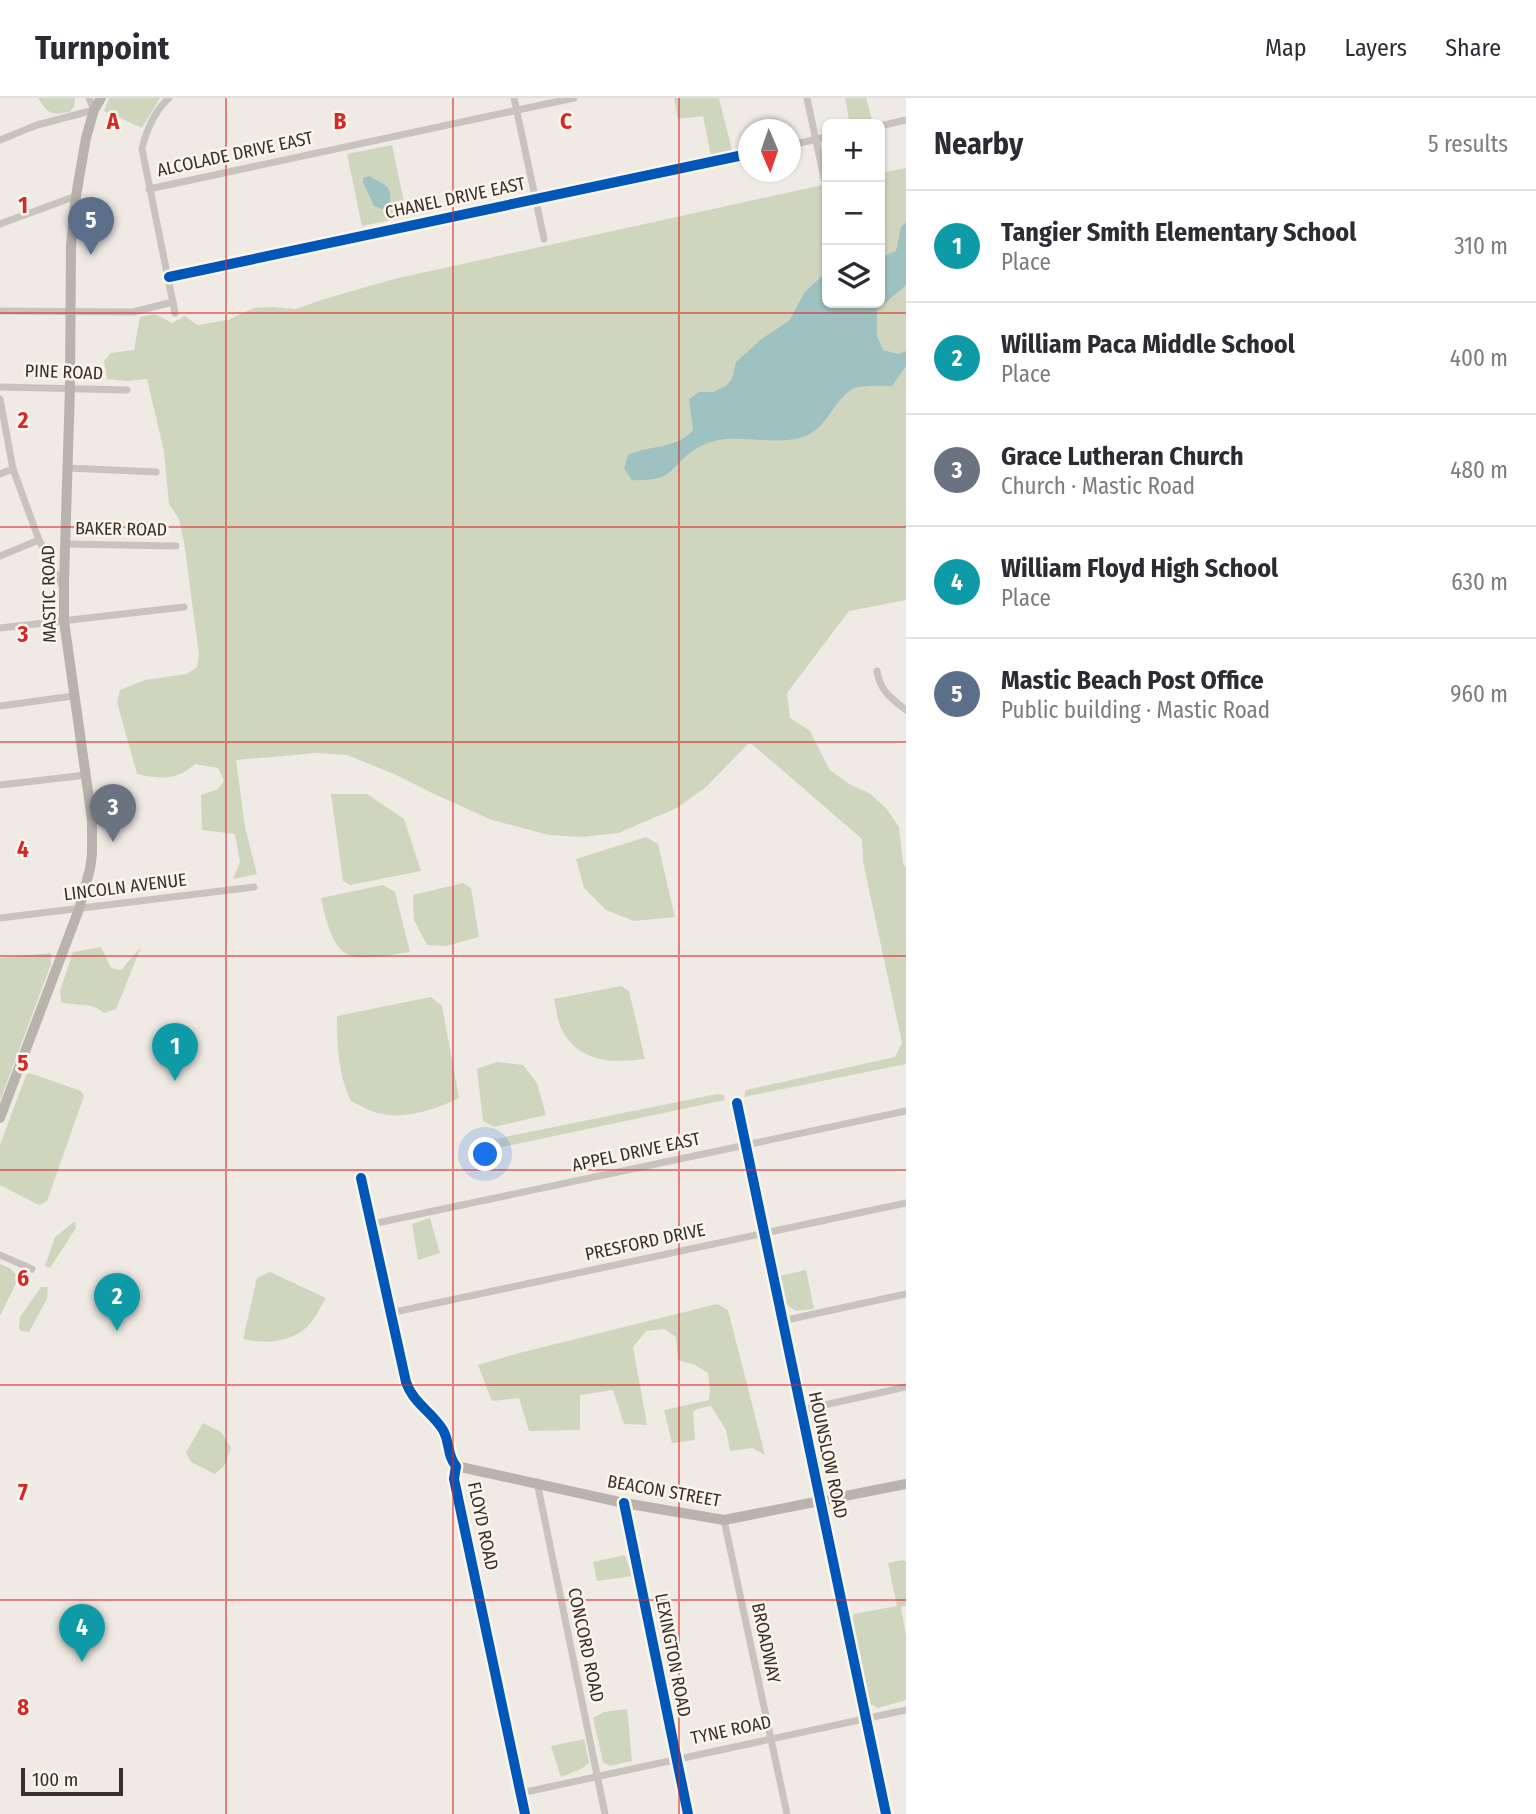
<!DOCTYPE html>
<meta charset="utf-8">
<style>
:root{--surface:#fff;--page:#f2f2f3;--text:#2b2b33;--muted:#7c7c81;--line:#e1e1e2;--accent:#2563eb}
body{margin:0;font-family:"Fira Sans Condensed",sans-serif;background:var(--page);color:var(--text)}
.controls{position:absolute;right:21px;top:21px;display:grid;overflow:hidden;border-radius:10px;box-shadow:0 2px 5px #0004}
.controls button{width:63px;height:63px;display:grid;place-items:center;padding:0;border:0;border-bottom:2px solid var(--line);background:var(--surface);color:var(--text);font:35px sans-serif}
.compass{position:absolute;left:738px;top:21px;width:63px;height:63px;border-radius:50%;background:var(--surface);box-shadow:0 2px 5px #0004;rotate:178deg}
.scale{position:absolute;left:21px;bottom:18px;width:102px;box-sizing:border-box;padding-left:7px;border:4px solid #3b2f2a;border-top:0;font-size:19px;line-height:24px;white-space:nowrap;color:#3b2f2a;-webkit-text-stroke:5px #fbf5ec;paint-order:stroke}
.you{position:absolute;left:486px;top:1057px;width:24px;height:24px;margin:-18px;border:5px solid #fff;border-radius:50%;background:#1a73e8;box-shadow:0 0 0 10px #1a73e833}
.badge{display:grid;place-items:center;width:46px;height:46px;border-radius:50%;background:var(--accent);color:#fff;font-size:23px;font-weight:700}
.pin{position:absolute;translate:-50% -58px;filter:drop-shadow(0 2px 4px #0008)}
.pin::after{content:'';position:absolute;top:37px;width:24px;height:21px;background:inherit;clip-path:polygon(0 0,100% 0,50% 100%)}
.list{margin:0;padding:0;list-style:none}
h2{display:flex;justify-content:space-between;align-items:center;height:91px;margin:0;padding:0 28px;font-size:30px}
h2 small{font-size:23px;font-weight:400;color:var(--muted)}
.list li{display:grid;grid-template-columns:46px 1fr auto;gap:21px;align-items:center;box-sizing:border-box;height:112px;padding:0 28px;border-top:2px solid var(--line)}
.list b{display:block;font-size:26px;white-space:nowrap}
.list p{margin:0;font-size:23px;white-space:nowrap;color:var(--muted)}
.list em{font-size:23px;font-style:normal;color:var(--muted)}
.icon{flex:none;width:38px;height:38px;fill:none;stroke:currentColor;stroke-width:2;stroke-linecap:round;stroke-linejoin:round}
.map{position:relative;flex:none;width:906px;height:1716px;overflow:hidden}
header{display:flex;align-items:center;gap:42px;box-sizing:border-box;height:98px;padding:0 35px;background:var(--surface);border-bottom:2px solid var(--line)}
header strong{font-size:33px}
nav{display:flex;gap:38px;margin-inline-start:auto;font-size:24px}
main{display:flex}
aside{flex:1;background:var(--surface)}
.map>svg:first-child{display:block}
.green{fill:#d0d6be}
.water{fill:#9ec1c2}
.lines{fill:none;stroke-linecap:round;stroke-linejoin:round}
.street{stroke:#c9c3bd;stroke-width:7}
.secondary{stroke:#b9b3ad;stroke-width:10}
.cycleway-casing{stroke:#fbf5ec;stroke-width:15}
.cycleway{stroke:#0057b8;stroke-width:10}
.grid{fill:none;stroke:#d62828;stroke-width:2;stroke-opacity:0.55}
.labels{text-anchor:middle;stroke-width:5;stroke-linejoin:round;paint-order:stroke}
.street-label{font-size:18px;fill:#3b2f2a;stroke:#fbf5ec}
.grid-label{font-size:23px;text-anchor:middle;font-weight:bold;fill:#d62828;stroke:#fbf5ec;stroke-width:5;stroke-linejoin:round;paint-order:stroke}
</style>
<header>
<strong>Turnpoint</strong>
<nav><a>Map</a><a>Layers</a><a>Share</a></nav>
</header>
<main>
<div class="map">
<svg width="906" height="1716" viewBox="0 0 906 1716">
<rect width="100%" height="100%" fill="#efeae4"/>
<g class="green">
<path d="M 38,0 L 75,0 L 74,8 L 70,14 C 51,17 49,17 38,0 Z"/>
<path d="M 109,0 L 160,0 L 142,30 L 104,13 Z"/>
<path d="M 674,0 L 719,0 L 732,52 L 711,58 L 703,18 L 678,21 Z"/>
<path d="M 845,0 L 866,0 L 872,22 L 850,26 Z"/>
<path d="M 392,47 L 407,119 L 362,128 L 347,56 Z"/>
<path d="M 906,70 L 906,502 L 849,513 L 787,595 L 790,620 L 810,633 L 829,671 L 849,686 L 869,695 L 886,710 L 899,729 L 903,765 L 906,770 L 906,966 L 744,999 L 746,992 L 895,959 L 902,945 L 863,764 L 862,741 L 752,646 L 748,646 L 706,689 L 677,710 L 618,735 L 582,739 L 549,737 L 492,722 L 432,695 L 394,676 L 347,657 L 316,655 L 236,662 L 245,729 L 257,776 L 233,781 L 240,764 L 235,736 L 202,732 L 201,697 L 218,691 L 224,683 L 218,670 L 195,666 C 176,683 160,681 137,676 L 117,604 L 120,592 L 145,582 L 187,576 L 197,569 L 199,557 L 184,444 L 179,421 L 169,406 L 164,354 L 147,281 L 127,283 L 107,281 L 104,263 L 111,255 L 134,252 L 140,219 L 155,216 L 172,225 L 185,218 L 197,227 L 228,222 L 254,210 L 273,209 L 296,211 L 321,202 L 394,181 L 827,86 L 827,205 L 880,205 L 880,75 Z"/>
<path d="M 331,696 L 367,696 L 404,721 L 421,773 L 350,787 L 343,783 Z"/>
<path d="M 646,739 L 658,746 L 675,819 L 634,823 L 606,812 L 584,790 L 576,761 Z"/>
<path d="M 463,785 L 471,790 L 479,839 L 446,848 L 427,847 L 414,822 L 413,797 Z"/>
<path d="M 383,787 L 395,794 L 410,854 C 345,864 336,867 321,800 Z"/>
<path d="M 101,849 L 111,870 L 121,872 L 141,849 L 116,911 L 104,915 C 91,903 76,909 61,904 L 60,893 L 73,854 Z"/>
<path d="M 51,855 L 51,866 L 0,1003 L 0,860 Z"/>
<path d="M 621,888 L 629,893 L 645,961 C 611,965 577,965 560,928 C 557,920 556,909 554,901 Z"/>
<path d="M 431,899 L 442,908 L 459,1000 C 435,1012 403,1022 377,1015 C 368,1012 359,1007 351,1003 C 338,976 337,948 337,918 Z"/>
<path d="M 497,964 L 523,967 L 537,985 L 546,1017 L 494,1029 L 483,1023 L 477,971 Z"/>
<path d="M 30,975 L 81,993 L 84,998 L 47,1103 L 39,1107 L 0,1087 L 0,1047 L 26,977 Z"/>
<path d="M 717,996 L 724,997 L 725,1002 L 488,1052 L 489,1044 L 495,1041 Z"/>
<path d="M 430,1120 L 440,1155 L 418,1162 L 412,1126 Z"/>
<path d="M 75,1123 L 76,1130 L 50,1170 L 45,1168 L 55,1139 Z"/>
<path d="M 0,1166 L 10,1170 L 17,1178 L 17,1183 L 0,1218 Z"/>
<path d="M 806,1172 L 814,1211 L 796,1213 L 785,1206 L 779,1178 Z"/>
<path d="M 270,1174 L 326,1200 C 320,1209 315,1222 307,1229 C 290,1245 263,1246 243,1241 L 257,1180 Z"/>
<path d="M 41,1189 L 48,1189 L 47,1201 L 29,1234 L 21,1233 L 19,1230 L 20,1219 Z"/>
<path d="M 717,1206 L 728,1212 L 765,1357 L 752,1350 L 730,1353 L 726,1332 L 711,1308 L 697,1311 L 693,1314 L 695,1342 L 672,1345 L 664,1312 L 709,1302 L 710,1293 L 708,1275 L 695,1267 L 678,1262 L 676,1239 L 665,1231 L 646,1233 L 633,1249 L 647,1327 L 624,1326 L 613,1292 L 580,1297 L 580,1332 L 529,1333 L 519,1300 L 492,1303 L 478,1267 L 523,1254 Z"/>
<path d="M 203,1325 L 221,1334 L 231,1350 L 224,1368 L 215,1376 L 191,1364 L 186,1355 Z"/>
<path d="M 625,1457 L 632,1478 L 597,1483 L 593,1464 Z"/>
<path d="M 903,1462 L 906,1464 L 906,1508 L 901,1509 L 906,1538 L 906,1602 L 878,1610 L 870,1606 L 867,1601 L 852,1522 L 854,1516 L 897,1508 L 888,1465 Z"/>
<path d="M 627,1611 L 632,1663 L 610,1668 L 603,1664 L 593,1620 L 604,1614 Z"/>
<path d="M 584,1641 L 589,1665 L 581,1671 L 561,1679 L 551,1648 Z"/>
</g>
<g class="water">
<path d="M 369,78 C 385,88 392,85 390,107 L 385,112 L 374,108 L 363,84 L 363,80 Z"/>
<path d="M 906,124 L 906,187 L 877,212 L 877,238 L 883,252 L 898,256 L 906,253 L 906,268 L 892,288 C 881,288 866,287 855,290 C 836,297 828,329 806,338 C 774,350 737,333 705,346 C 669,362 680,385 632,382 L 624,370 L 628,357 C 649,347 678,351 693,332 L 689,301 L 699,294 L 713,294 L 726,288 L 732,281 L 736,264 L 763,240 L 790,222 L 804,195 L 824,176 L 827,176 L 827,205 L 880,205 L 880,160 L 896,153 L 901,129 Z"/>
</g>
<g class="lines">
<g class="street">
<path d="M 169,0 C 155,12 146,33 142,51 L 175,215"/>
<path d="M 514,0 L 544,141"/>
<path d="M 807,0 L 824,80"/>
<path d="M 880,28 L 906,22"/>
<path d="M 0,42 L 37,27 L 94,12 L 89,0"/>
<path d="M 790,47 L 827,39"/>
<path d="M 149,91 L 574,0"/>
<path d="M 0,126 L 76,98"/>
<path d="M 169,179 L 748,56"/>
<path d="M 0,213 L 133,214 L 173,204"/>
<path d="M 0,289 L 127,292"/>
<path d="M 0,301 L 13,371 L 39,442 L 62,488"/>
<path d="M 68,370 L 156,374"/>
<path d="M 0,376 L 13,371"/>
<path d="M 66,446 L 176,448"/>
<path d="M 0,458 L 39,442"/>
<path d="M 0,530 L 184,509"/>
<path d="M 877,573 C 880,593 891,600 906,612"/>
<path d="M 0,608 L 73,598"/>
<path d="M 0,687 L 86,677"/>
<path d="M 0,820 L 254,789"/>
<path d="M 737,1005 L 886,1716"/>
<path d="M 361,1080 L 406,1284 C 413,1305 432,1314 443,1332 C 450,1344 447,1358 456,1368 L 454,1381 L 525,1716"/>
<path d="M 372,1126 L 906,1013"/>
<path d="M 0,1157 L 32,1171"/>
<path d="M 390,1215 L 906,1105"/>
<path d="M 782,1223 L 906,1196"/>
<path d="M 802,1312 L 906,1289"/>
<path d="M 537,1384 L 605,1716"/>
<path d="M 624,1405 L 688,1716"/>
<path d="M 724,1422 L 787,1716"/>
<path d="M 521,1695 L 906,1612"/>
</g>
<g class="secondary">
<path d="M 0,1020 L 79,811 L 90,771 L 92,756 L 92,722 L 64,523 L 64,484 L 70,289 L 71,147 L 76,98 L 86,40 L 94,12 L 101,0"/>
<path d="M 456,1368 L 624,1405 L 724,1422 L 906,1386"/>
</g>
<g class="cycleway-casing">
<g id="cycleway">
<path d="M 169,179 L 748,56"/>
<path d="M 737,1005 L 886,1716"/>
<path d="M 361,1080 L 406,1284 C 413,1305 432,1314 443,1332 C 450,1344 447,1358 456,1368 L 454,1381 L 525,1716"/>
<path d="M 624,1405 L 688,1716"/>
</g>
</g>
<use href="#cycleway" class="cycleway"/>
</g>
<path class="grid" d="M 226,0 L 226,1716M 453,0 L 453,1716M 679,0 L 679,1716M 0,215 L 906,215M 0,429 L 906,429M 0,644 L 906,644M 0,858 L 906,858M 0,1072 L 906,1072M 0,1287 L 906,1287M 0,1502 L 906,1502"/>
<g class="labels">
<g class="street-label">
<text transform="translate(235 56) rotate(-12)" y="6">ALCOLADE DRIVE EAST</text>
<text transform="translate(455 100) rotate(-12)" y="6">CHANEL DRIVE EAST</text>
<text transform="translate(64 274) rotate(2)" y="6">PINE ROAD</text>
<text transform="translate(121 431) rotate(1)" y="6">BAKER ROAD</text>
<text transform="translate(49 496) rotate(-91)" y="6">MASTIC ROAD</text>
<text transform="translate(125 789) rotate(-7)" y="6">LINCOLN AVENUE</text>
<text transform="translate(636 1054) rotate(-12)" y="6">APPEL DRIVE EAST</text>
<text transform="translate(645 1144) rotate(-12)" y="6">PRESFORD DRIVE</text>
<text transform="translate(828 1357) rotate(78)" y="6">HOUNSLOW ROAD</text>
<text transform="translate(664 1393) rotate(10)" y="6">BEACON STREET</text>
<text transform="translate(483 1428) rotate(78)" y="6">FLOYD ROAD</text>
<text transform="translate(766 1545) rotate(78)" y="6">BROADWAY</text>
<text transform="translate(586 1547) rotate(78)" y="6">CONCORD ROAD</text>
<text transform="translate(673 1557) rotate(79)" y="6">LEXINGTON ROAD</text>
<text transform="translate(731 1632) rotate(-12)" y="6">TYNE ROAD</text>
</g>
</g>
<g class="grid-label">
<text x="113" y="31">A</text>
<text x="340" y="31">B</text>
<text x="566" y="31">C</text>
<text x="23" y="115">1</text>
<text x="23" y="330">2</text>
<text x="23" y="544">3</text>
<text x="23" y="759">4</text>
<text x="23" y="973">5</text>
<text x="23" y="1188">6</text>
<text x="23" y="1402">7</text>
<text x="23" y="1617">8</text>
</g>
</svg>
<div class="controls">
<button>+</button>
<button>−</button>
<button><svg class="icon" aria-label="layers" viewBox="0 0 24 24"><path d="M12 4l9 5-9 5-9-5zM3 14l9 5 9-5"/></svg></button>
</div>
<svg class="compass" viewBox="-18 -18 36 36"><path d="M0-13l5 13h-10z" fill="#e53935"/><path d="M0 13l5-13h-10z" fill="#7c7c81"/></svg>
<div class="scale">100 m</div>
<div class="you"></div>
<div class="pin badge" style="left:175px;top:983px;background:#0f9aa8">1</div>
<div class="pin badge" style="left:117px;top:1233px;background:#0f9aa8">2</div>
<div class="pin badge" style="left:113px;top:744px;background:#6b7280">3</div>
<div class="pin badge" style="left:82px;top:1564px;background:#0f9aa8">4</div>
<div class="pin badge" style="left:91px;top:157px;background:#5c6f8a">5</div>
</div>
<aside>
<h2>Nearby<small>5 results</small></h2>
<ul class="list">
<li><span class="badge" style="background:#0f9aa8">1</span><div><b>Tangier Smith Elementary School</b><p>Place</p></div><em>310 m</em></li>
<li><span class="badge" style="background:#0f9aa8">2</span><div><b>William Paca Middle School</b><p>Place</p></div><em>400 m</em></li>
<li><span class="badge" style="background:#6b7280">3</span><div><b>Grace Lutheran Church</b><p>Church · Mastic Road</p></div><em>480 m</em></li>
<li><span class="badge" style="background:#0f9aa8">4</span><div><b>William Floyd High School</b><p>Place</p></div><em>630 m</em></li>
<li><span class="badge" style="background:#5c6f8a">5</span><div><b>Mastic Beach Post Office</b><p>Public building · Mastic Road</p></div><em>960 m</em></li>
</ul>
</aside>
</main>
